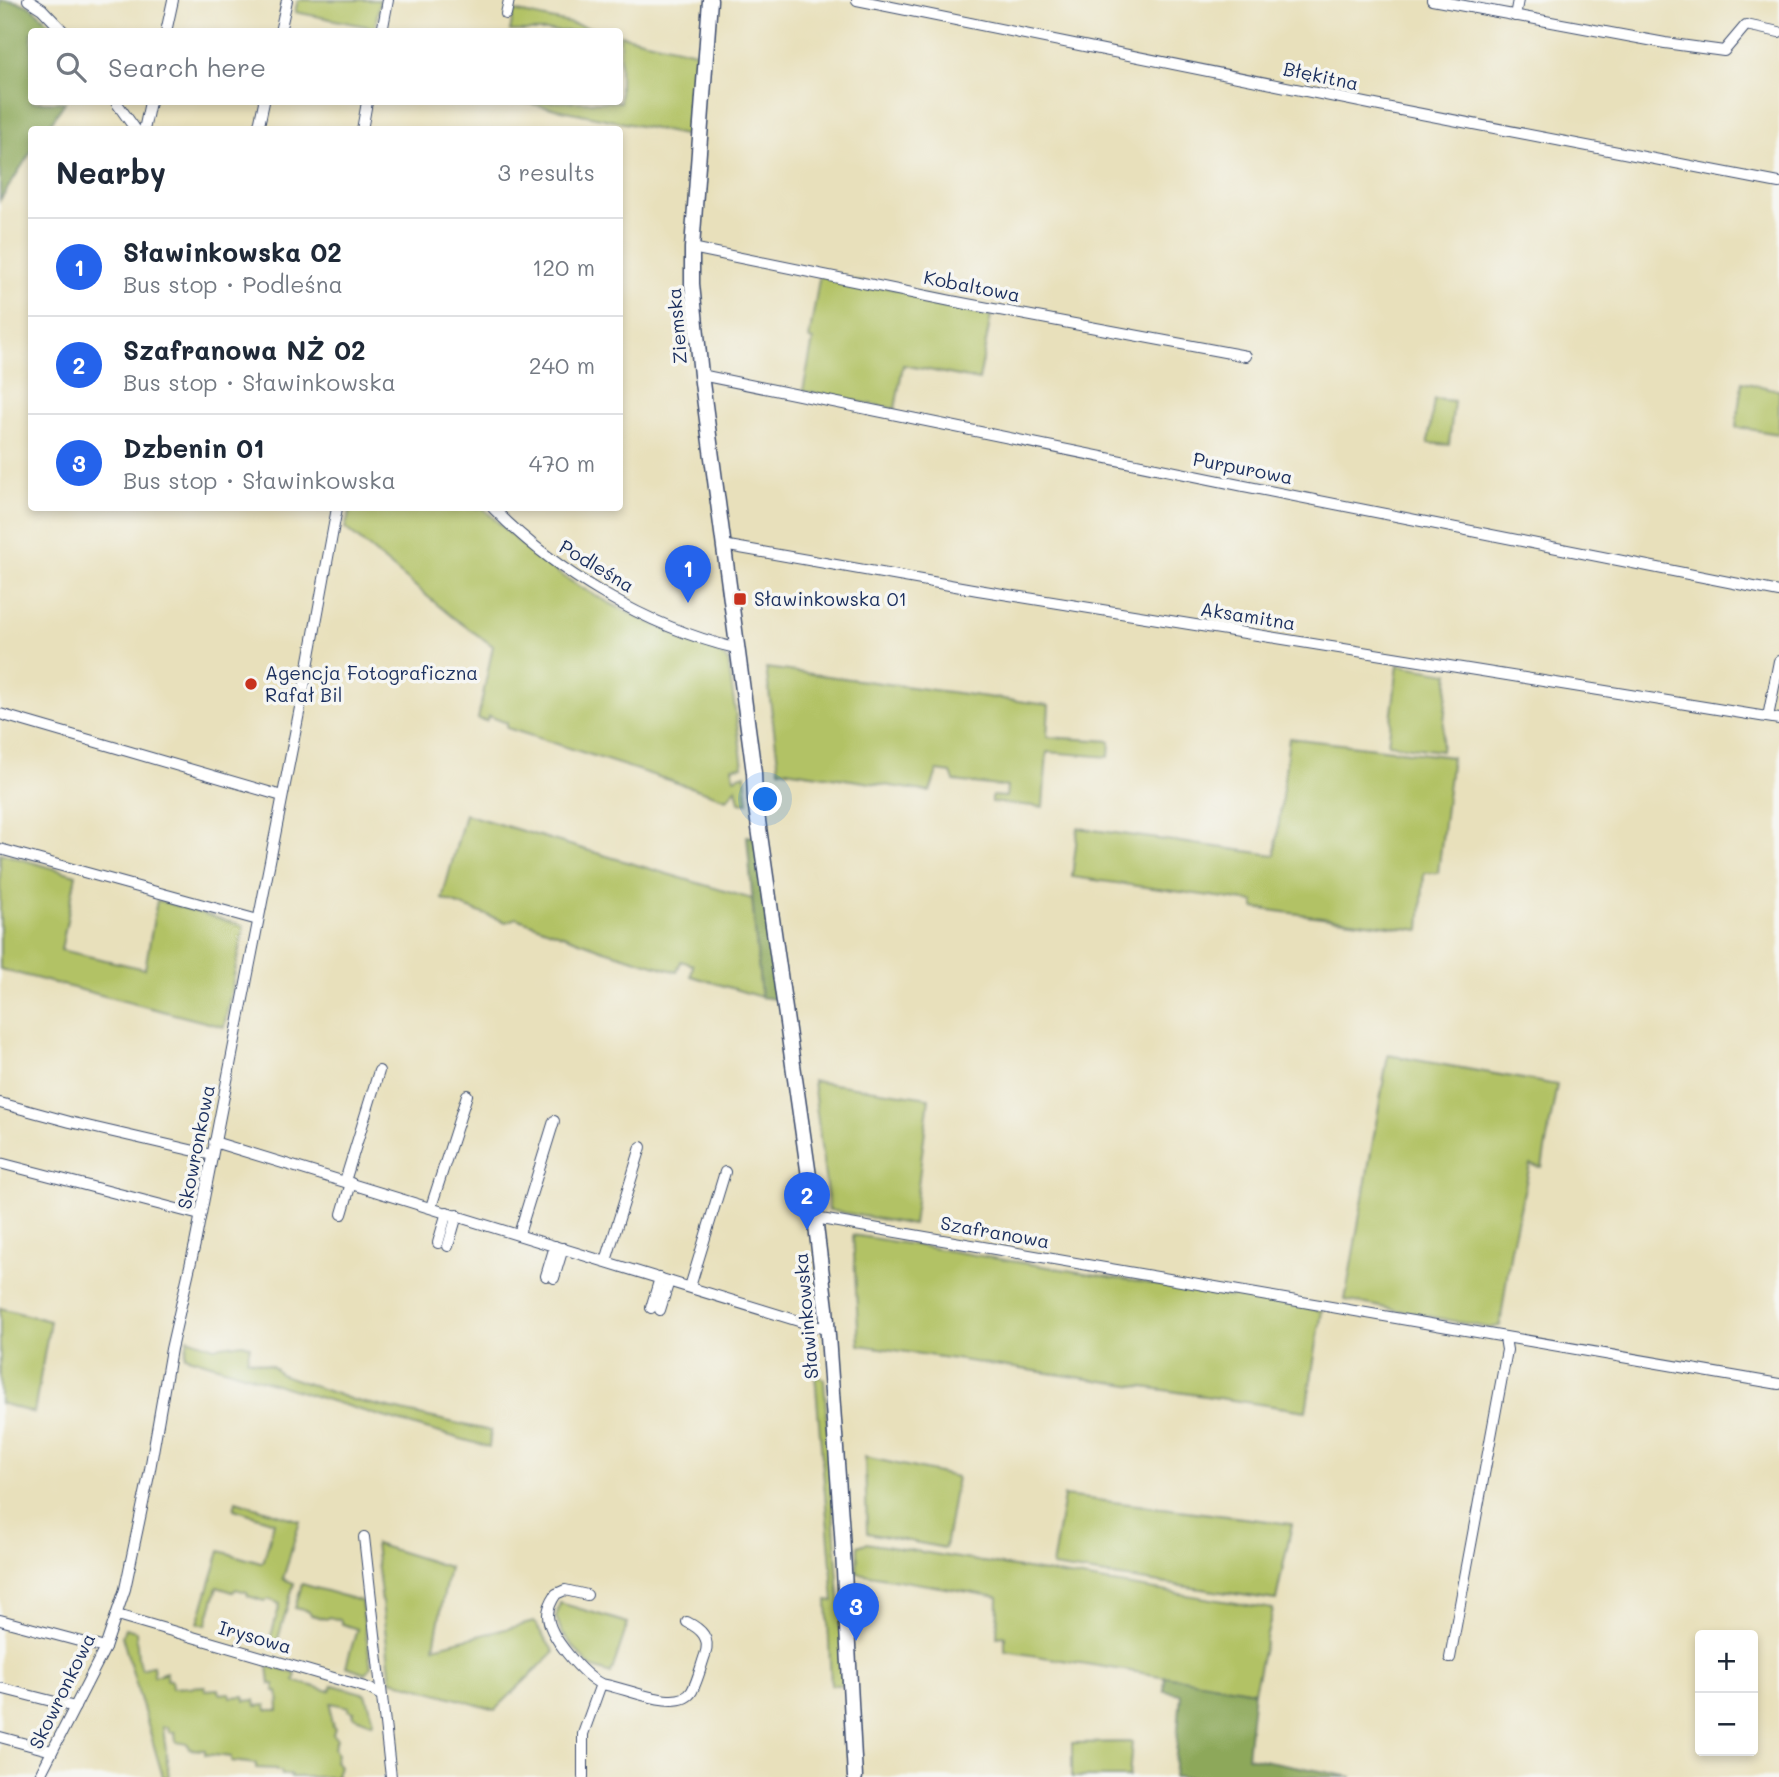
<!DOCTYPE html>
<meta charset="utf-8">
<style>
:root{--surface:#fff;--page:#f2f2f3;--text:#1f2937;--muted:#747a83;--line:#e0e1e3;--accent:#2563eb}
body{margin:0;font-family:Mali,sans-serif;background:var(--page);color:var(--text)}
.controls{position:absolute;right:21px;bottom:21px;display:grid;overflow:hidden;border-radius:7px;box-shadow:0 4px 10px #0003}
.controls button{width:63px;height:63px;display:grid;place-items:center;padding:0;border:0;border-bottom:2px solid var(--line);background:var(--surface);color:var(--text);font:35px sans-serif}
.you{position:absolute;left:766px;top:800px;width:24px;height:24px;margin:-18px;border:5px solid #fff;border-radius:50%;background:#1a73e8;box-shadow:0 0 0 10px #1a73e833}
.badge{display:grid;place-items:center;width:46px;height:46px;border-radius:50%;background:var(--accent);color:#fff;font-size:23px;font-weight:700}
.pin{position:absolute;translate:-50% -58px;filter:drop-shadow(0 2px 4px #0008)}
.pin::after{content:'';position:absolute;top:37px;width:24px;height:21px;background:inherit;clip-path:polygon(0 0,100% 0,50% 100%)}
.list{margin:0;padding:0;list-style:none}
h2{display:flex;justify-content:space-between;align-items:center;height:91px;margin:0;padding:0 28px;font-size:30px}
h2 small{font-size:23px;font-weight:400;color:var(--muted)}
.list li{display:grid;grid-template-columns:46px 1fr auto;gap:21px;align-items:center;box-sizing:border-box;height:98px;padding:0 28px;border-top:2px solid var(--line)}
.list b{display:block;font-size:26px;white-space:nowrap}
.list p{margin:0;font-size:23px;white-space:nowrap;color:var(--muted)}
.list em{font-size:23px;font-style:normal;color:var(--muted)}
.icon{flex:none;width:38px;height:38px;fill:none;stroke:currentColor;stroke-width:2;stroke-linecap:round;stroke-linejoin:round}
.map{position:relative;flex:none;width:1779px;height:1777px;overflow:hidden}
.search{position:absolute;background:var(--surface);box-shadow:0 4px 10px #0003;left:28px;top:28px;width:595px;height:77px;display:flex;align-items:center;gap:18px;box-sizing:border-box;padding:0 24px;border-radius:7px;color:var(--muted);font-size:26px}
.panel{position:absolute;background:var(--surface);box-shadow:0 4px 10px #0003;left:28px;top:126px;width:595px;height:385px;border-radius:7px}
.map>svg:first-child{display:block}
.green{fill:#b2c265;stroke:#667862;stroke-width:2}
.forest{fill:#8da85a;stroke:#546c5c;stroke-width:2}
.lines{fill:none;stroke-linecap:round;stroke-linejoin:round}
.street-casing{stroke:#3a4a6c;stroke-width:12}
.secondary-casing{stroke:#3a4a6c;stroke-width:17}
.street{stroke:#fff;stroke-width:10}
.secondary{stroke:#fff;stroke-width:14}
.poi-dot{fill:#c8321e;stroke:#f6f6f2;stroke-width:2.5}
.labels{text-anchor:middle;stroke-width:7;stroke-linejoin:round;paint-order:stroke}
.street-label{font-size:19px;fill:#1b2f5e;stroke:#f6f6f2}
.poi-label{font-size:19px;fill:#1b2f5e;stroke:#f6f6f2;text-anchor:start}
</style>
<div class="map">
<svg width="1779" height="1777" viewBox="0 0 1779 1777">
<rect width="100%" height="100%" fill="#f6f6f2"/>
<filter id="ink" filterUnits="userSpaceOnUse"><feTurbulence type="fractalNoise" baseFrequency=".0143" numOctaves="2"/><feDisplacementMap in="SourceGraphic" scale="14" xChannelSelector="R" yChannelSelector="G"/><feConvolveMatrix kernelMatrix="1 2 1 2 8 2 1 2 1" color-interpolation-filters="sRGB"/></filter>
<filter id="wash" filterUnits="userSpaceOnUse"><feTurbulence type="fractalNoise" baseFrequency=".00686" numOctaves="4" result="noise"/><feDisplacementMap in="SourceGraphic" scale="28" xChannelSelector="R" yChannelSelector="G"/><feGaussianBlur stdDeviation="1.57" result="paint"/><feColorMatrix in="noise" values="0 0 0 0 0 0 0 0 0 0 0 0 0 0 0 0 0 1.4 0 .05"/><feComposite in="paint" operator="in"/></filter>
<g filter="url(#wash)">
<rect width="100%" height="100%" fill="#e8e0bb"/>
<g class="green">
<path d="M 298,0 L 380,0 L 375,28 L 295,12 Z"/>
<path d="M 514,11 L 605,31 L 510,31 Z"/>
<path d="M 620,35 L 696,52 L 689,136 L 522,102 L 620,102 Z"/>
<path d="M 820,273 L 951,301 L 950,308 L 991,316 L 979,380 L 903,365 L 895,409 L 803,391 L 813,340 L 809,339 Z"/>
<path d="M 1742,382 L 1779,390 L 1779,434 L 1736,427 Z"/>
<path d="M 1434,399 L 1454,401 L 1449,445 L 1428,443 Z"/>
<path d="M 351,508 L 483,508 C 504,528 524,548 547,565 C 598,603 658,625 715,651 L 728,660 L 743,766 L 732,767 L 734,778 L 745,774 L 748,803 L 739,802 L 736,788 L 727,799 L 507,728 L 507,723 L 489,716 L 486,721 L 478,719 L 493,646 L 451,616 L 345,528 Z"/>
<path d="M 1398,665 L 1449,673 L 1441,751 L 1388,744 Z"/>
<path d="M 766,668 L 1049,705 L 1047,737 L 1110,741 L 1109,757 L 1047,752 L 1043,807 L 992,802 L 992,796 L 1006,797 L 1007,787 L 954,781 L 951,773 L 937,771 L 930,792 L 779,769 Z"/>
<path d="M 1289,738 L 1452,757 L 1438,873 L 1424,873 L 1420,930 L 1254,908 L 1254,902 L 1072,877 L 1078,828 L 1275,855 Z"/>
<path d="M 465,814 L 752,899 L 761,997 L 691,976 L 693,965 L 681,961 L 677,972 L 604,950 L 516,918 L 506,922 L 442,899 Z"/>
<path d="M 0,853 L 76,875 L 61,950 L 145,969 L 157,900 L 244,926 L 224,1027 L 0,969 Z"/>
<path d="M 1388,1055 L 1557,1085 L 1542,1167 L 1530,1165 L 1511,1249 L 1500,1326 L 1489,1328 L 1345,1300 Z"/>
<path d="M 813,1081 L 929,1098 L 913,1225 L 829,1210 Z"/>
<path d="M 853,1235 L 1231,1297 L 1232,1294 L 1322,1311 L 1306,1411 L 859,1345 Z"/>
<path d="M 0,1308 L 50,1321 L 34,1413 L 0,1403 Z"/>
<path d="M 188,1338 L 214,1347 L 243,1343 L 250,1346 L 247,1359 L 272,1366 L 280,1374 L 353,1400 L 491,1431 L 489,1447 L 373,1414 L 185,1356 Z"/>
<path d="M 815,1375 L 824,1379 L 845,1685 L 831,1685 L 827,1600 L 834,1601 Z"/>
<path d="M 865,1457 L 957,1477 L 945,1548 L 867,1533 Z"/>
<path d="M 1064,1496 L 1292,1524 L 1276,1600 L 1052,1567 Z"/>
<path d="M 236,1501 L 300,1521 L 283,1579 L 294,1583 L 276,1646 L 269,1643 L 280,1604 L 269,1599 L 264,1601 L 248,1596 L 247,1592 L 236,1589 L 233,1592 L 217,1587 L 206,1625 L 198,1623 L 220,1551 L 261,1563 L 264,1560 L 274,1522 L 234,1509 Z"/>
<path d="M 866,1543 L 1273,1609 L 1254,1691 L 1005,1651 L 1005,1636 L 997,1637 L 998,1597 L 857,1573 L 858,1546 Z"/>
<path d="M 375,1544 L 449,1567 L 434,1647 L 534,1622 L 554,1652 L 495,1710 L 391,1680 Z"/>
<path d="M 302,1584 L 361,1601 L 371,1667 L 366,1673 L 346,1666 L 357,1629 L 342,1624 L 340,1620 L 329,1617 L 326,1619 L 311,1615 L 308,1611 L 295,1608 Z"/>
<path d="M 560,1603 L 628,1623 L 611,1674 L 590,1667 L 562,1633 L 556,1617 Z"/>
<path d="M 125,1628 L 136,1631 L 138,1658 L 142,1669 L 153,1665 L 154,1676 L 166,1672 L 167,1680 L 171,1680 L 172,1688 L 205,1686 L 205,1690 L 219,1689 L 220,1694 L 230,1693 L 231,1697 L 244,1696 L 245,1701 L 255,1700 L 256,1706 L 266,1705 L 267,1710 L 279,1710 L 278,1691 L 275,1691 L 274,1684 L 270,1684 L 268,1666 L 296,1674 L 294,1681 L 330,1691 L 333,1685 L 366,1694 L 374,1721 L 372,1723 L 353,1716 L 354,1712 L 348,1710 L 349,1707 L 331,1703 L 331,1721 L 333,1722 L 332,1726 L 335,1728 L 333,1734 L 337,1739 L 334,1748 L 337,1754 L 335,1761 L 339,1766 L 336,1775 L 338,1777 L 291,1777 L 290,1774 L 282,1775 L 281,1771 L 276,1771 L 276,1769 L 256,1768 L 256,1764 L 231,1761 L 231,1757 L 205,1754 L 205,1750 L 189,1749 L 188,1744 L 176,1742 L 175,1732 L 169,1732 L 168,1727 L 163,1727 L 169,1777 L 163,1777 L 122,1636 Z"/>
<path d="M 1132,1742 L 1129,1777 L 1072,1777 L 1072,1743 Z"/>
</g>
<g class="forest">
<path d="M 0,0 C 29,0 37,11 57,31 L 32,32 L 32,102 L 65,102 L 47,129 L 32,130 L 31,152 L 0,200 Z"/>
<path d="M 747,836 L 757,837 L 776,999 L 761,997 Z"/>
<path d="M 1165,1676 L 1254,1691 L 1247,1757 L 1352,1777 L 1174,1777 L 1181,1694 L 1164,1691 Z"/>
</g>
</g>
<g filter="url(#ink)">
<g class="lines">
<g class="street-casing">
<g id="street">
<path d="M 28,0 L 42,9 L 64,32"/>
<path d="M 857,0 L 1380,106 L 1779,183"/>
<path d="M 1432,0 L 1665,43 L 1724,51 L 1746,25 L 1779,32"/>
<path d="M 506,14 L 509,0"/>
<path d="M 1515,16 L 1518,0"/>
<path d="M 166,32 L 173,0"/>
<path d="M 280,32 L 287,0"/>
<path d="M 382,32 L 388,0"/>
<path d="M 116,102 L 136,130"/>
<path d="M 144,130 L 150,102"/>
<path d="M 258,130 L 264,102"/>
<path d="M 362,130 L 367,102"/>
<path d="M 692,248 L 951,301 L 1246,356"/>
<path d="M 701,375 L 1244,486 L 1779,592"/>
<path d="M 493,508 C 555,572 647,627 735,648"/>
<path d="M 723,545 L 978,590 L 1779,719"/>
<path d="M 0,714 L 282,796"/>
<path d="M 1768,717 L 1779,661"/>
<path d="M 0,849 L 258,920"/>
<path d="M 0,1103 L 70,1122 L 212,1155"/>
<path d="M 214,1142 L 828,1330"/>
<path d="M 0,1163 L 200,1215"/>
<path d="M 345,1181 L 379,1071"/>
<path d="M 431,1207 L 467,1095"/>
<path d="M 342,1214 L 351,1183"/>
<path d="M 815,1218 L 1779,1384"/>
<path d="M 519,1234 L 554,1121"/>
<path d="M 438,1243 L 447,1212"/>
<path d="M 448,1246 L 457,1215"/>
<path d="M 606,1261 L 641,1147"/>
<path d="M 546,1276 L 555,1246"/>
<path d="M 554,1278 L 563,1248"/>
<path d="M 690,1287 L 725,1172"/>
<path d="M 651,1308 L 660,1278"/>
<path d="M 660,1310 L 669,1281"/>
<path d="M 364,1537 L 391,1777"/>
<path d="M 587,1595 L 565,1590 L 556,1594 C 552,1600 548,1608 548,1615 C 548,1636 583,1675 601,1684"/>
<path d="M 117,1615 L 368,1688 L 381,1695"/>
<path d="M 0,1620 L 105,1648"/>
<path d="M 1450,1658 L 1507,1350 L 1505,1338"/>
<path d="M 0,1688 L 75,1707"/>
<path d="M 0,1737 L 52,1751"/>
<path d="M 39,1777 L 105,1648 L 125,1589 L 149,1475 L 171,1349 L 195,1244 L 307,672 L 337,508"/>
<path d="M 583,1777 L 583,1734 L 601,1684 C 622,1686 679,1714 692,1691 C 698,1680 701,1666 705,1655 C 711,1638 701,1629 687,1622"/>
</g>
</g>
<g class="secondary-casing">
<path id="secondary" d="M 710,0 L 692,248 L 692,284 L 701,375 L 754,773 L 755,800 L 815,1218 L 826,1308 L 842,1533 L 855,1777"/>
</g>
<use href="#street" class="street"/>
<use href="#secondary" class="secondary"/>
</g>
</g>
<g class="poi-dot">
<rect x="733" y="592" width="14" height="14" rx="3.5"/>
<circle cx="251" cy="684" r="7"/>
</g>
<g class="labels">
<g class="street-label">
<text transform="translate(1321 76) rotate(12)" y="7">Błękitna</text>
<text transform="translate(972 286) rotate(11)" y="7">Kobaltowa</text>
<text transform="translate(677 326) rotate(-95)" y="7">Ziemska</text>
<text transform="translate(1243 468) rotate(11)" y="7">Purpurowa</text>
<text transform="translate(597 566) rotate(31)" y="7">Podleśna</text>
<text transform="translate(1248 616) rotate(9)" y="7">Aksamitna</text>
<text transform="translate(196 1147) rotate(-79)" y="7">Skowronkowa</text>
<text transform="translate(995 1232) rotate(10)" y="7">Szafranowa</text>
<text transform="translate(806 1316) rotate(-95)" y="7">Sławinkowska</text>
<text transform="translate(255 1637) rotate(16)" y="7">Irysowa</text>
<text transform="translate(62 1691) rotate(-64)" y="7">Skowronkowa</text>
</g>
<g class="poi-label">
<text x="754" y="606">Sławinkowska 01</text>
<text x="265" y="680">Agencja Fotograficzna<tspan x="265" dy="22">Rafał Bil</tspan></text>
</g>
</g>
</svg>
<div class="controls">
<button>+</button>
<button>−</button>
</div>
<div class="you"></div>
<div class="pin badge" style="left:688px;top:603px">1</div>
<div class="pin badge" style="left:807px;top:1230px">2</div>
<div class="pin badge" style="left:856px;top:1641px">3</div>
<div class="search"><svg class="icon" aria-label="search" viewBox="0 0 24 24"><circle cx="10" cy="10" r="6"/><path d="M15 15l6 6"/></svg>Search here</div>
<section class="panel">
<h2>Nearby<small>3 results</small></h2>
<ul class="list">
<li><span class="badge">1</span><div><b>Sławinkowska 02</b><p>Bus stop · Podleśna</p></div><em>120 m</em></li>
<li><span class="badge">2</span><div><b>Szafranowa NŻ 02</b><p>Bus stop · Sławinkowska</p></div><em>240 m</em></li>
<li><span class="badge">3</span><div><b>Dzbenin 01</b><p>Bus stop · Sławinkowska</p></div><em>470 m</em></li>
</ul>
</section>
</div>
